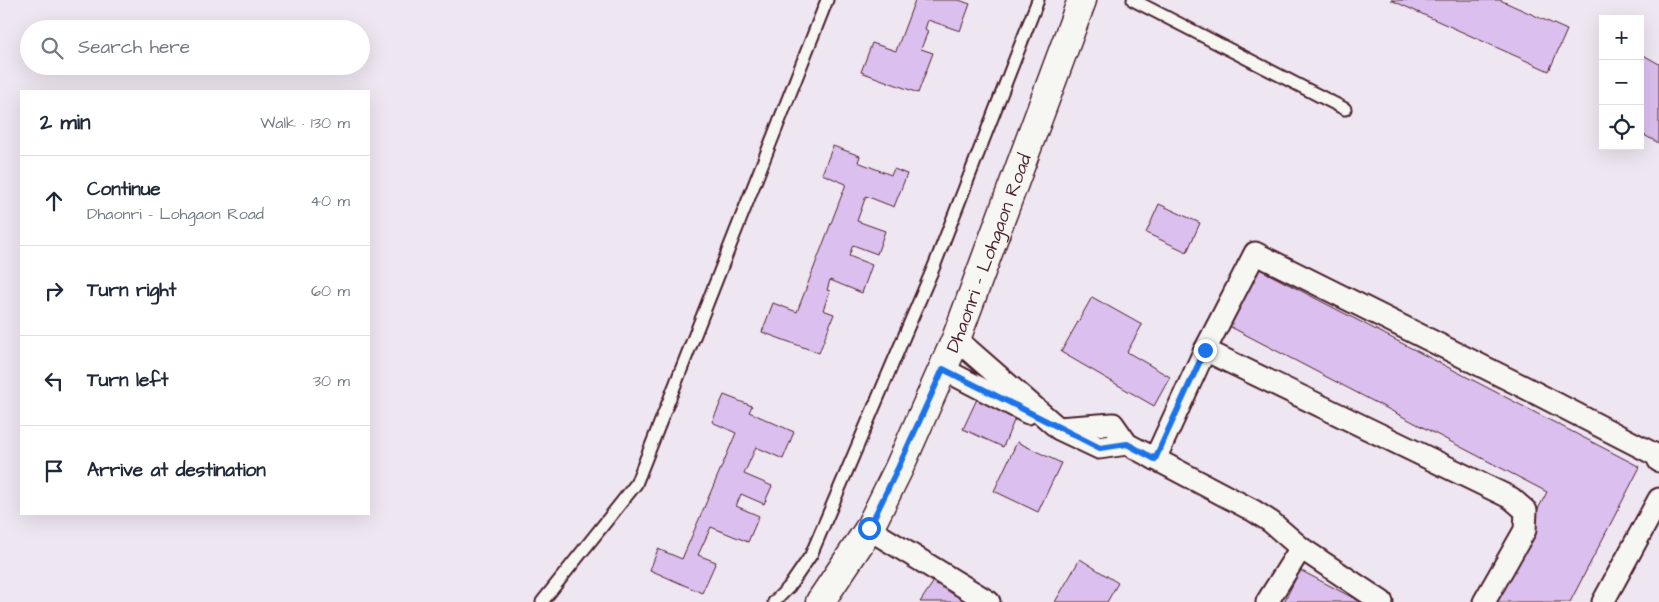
<!DOCTYPE html>
<meta charset="utf-8">
<style>
:root{--surface:#fff;--page:#f6f6f7;--text:#1f2937;--muted:#747a83;--line:#e0e1e3}
body{margin:0;font-family:"Architects Daughter",sans-serif;background:var(--page);color:var(--text)}
.controls{position:absolute;right:15px;top:15px;display:grid;overflow:hidden;border-radius:0px;box-shadow:0 5px 20px #0002}
.controls button{width:45px;height:45px;display:grid;place-items:center;padding:0;border:0;border-bottom:1px solid var(--line);background:var(--surface);color:var(--text);font:25px sans-serif}
.stop{position:absolute;width:15px;height:15px;margin:-11px;border:4px solid #1a73e8;border-radius:50%;background:#fff}
.stop.end{background:#1a73e8;border-color:#fff;box-shadow:0 1px 5px #0008}
.list{margin:0;padding:0;list-style:none}
h2{display:flex;justify-content:space-between;align-items:center;height:65px;margin:0;padding:0 20px;font-size:21px}
h2 small{font-size:16px;font-weight:400;color:var(--muted)}
.list li{display:grid;grid-template-columns:32px 1fr auto;gap:15px;align-items:center;box-sizing:border-box;height:90px;padding:0 20px;border-top:1px solid var(--line)}
.list b{display:block;font-size:19px;white-space:nowrap}
.list p{margin:0;font-size:16px;white-space:nowrap;color:var(--muted)}
.list em{font-size:16px;font-style:normal;color:var(--muted)}
.icon{flex:none;width:28px;height:28px;fill:none;stroke:currentColor;stroke-width:2;stroke-linecap:round;stroke-linejoin:round}
.map{position:relative;flex:none;width:1659px;height:602px;overflow:hidden}
.search{position:absolute;background:var(--surface);box-shadow:0 5px 20px #0002;left:20px;top:20px;width:350px;height:55px;display:flex;align-items:center;gap:12px;box-sizing:border-box;padding:0 18px;border-radius:28px;color:var(--muted);font-size:19px}
.panel{position:absolute;background:var(--surface);box-shadow:0 5px 20px #0002;left:20px;top:90px;width:350px;height:425px;border-radius:0px}
.map>svg:first-child{display:block}
.building{fill:#dbbfee;stroke:#4a1f2b}
.lines{fill:none;stroke-linecap:round;stroke-linejoin:round}
.lane-casing{stroke:#4a1f2b;stroke-width:15}
.street-casing{stroke:#4a1f2b;stroke-width:25}
.secondary-casing{stroke:#4a1f2b;stroke-width:31}
.lane{stroke:#f6f6f2;stroke-width:11}
.street{stroke:#f6f6f2;stroke-width:21}
.secondary{stroke:#f6f6f2;stroke-width:28}
.route{stroke:#1a73e8;stroke-width:6}
.labels{text-anchor:middle;stroke-width:4.5;stroke-linejoin:round;paint-order:stroke}
.street-label{font-size:19px;fill:#4a1f2b;stroke:#f6f6f2}
</style>
<div class="map">
<svg width="1659" height="602" viewBox="0 0 1659 602">
<rect width="100%" height="100%" fill="#eee6f1"/>
<filter id="ink" filterUnits="userSpaceOnUse"><feTurbulence type="fractalNoise" baseFrequency=".02" numOctaves="2"/><feDisplacementMap in="SourceGraphic" scale="10" xChannelSelector="R" yChannelSelector="G"/><feConvolveMatrix kernelMatrix="1 2 1 2 8 2 1 2 1" color-interpolation-filters="sRGB"/></filter>
<g filter="url(#ink)">
<g class="building">
<path d="M 915,0 L 959,0 L 970,4 L 960,31 L 928,20 L 925,29 L 928,31 L 921,49 L 933,53 L 918,93 L 861,72 L 872,43 L 896,51 Z"/>
<path d="M 1391,0 L 1500,0 L 1567,30 L 1549,71 Z"/>
<path d="M 1640,53 L 1659,64 L 1659,143 L 1640,133 Z"/>
<path d="M 833,146 L 860,156 L 858,162 L 891,175 L 894,169 L 907,174 L 894,207 L 866,196 L 857,221 L 885,231 L 877,254 L 853,245 L 849,256 L 872,265 L 862,293 L 830,280 L 827,290 L 830,291 L 823,310 L 834,314 L 819,353 L 762,332 L 773,303 L 797,312 L 846,184 L 822,174 Z"/>
<path d="M 1159,204 L 1200,223 L 1187,252 L 1146,233 Z"/>
<path d="M 1259,269 L 1640,467 L 1570,602 L 1489,602 L 1547,492 L 1229,326 Z"/>
<path d="M 1092,297 L 1142,325 L 1127,352 L 1170,377 L 1154,406 L 1061,352 Z"/>
<path d="M 724,395 L 752,406 L 749,412 L 794,432 L 783,459 L 756,447 L 744,474 L 772,486 L 764,504 L 741,494 L 736,506 L 759,516 L 748,542 L 711,527 L 698,555 L 716,562 L 702,593 L 650,570 L 658,549 L 682,559 L 736,433 L 712,422 Z"/>
<path d="M 977,399 L 1016,416 L 1003,447 L 963,429 Z"/>
<path d="M 1017,442 L 1061,463 L 1038,512 L 994,491 Z"/>
<path d="M 1080,559 L 1118,583 L 1107,602 L 1055,602 Z"/>
<path d="M 1300,570 L 1361,602 L 1284,602 Z"/>
<path d="M 936,578 L 972,602 L 920,602 Z"/>
</g>
<g class="lines">
<g class="lane-casing">
<g id="lane">
<path d="M 1133,0 L 1345,109"/>
<path d="M 542,602 L 636,484 L 827,0"/>
<path d="M 774,602 L 789,587 L 811,555 L 935,264 L 1038,0"/>
</g>
</g>
<g class="street-casing">
<g id="street">
<path d="M 956,339 L 1058,428 L 1113,424 L 1127,444 L 1254,511 L 1271,522 L 1301,548 L 1382,602"/>
<path d="M 1205,350 L 1255,253 L 1524,387 L 1656,455 L 1659,461"/>
<path d="M 943,369 L 1028,413"/>
<path d="M 1059,429 L 1099,448 L 1127,444"/>
<path d="M 1155,459 L 1205,350 L 1511,498 L 1526,511 L 1525,530 L 1484,602"/>
<path d="M 869,529 L 989,602"/>
<path d="M 1267,602 L 1301,548"/>
<path d="M 1603,602 L 1659,499"/>
</g>
</g>
<g class="secondary-casing">
<g id="secondary">
<path id="s1" d="M 820,602 L 869,529 L 899,468 L 956,339 L 1082,0"/>
</g>
</g>
<use href="#lane" class="lane"/>
<use href="#street" class="street"/>
<use href="#secondary" class="secondary"/>
</g>
</g>
<g class="lines" filter="url(#ink)">
<path class="route" d="M 869,528 L 898,468 L 943,369 L 1100,448 L 1127,444 L 1155,459 L 1205,350"/>
</g>
<g class="labels">
<g class="street-label">
<text dy="7" stroke="none"><textPath href="#s1" startOffset="389">Dhaonri - Lohgaon Road</textPath></text>
</g>
</g>
</svg>
<div class="controls">
<button>+</button>
<button>−</button>
<button><svg class="icon" aria-label="locate" viewBox="0 0 24 24"><circle cx="12" cy="12" r="6"/><path d="M12 2v4M12 18v4M2 12h4M18 12h4"/></svg></button>
</div>
<div class="stop" style="left:869px;top:528px"></div>
<div class="stop end" style="left:1205px;top:350px"></div>
<div class="search"><svg class="icon" aria-label="search" viewBox="0 0 24 24"><circle cx="10" cy="10" r="6"/><path d="M15 15l6 6"/></svg>Search here</div>
<section class="panel">
<h2>2 min<small>Walk · 130 m</small></h2>
<ul class="list">
<li><svg class="icon" aria-label="ahead" viewBox="0 0 24 24"><path d="M12 20V5M6 11l6-6 6 6"/></svg><div><b>Continue</b><p>Dhaonri - Lohgaon Road</p></div><em>40 m</em></li>
<li><svg class="icon" aria-label="right" viewBox="0 0 24 24"><path d="M7 20v-9h11M14 6l5 5-5 5"/></svg><div><b>Turn right</b></div><em>60 m</em></li>
<li><svg class="icon" aria-label="left" viewBox="0 0 24 24"><path d="M17 20v-9H6M10 6l-5 5 5 5"/></svg><div><b>Turn left</b></div><em>30 m</em></li>
<li><svg class="icon" aria-label="arrive" viewBox="0 0 24 24"><path d="M6 21V4h12l-3 4 3 4H6"/></svg><div><b>Arrive at destination</b></div></li>
</ul>
</section>
</div>
